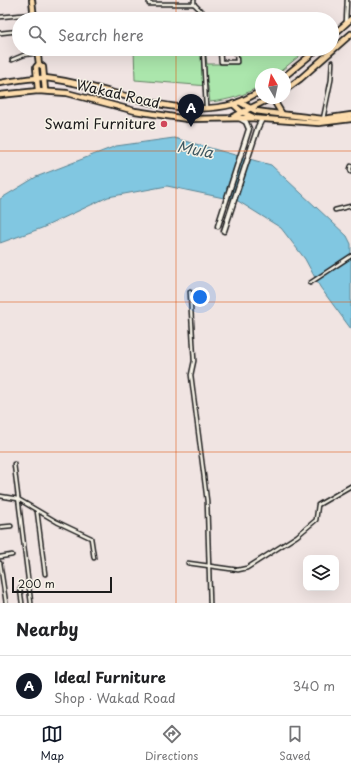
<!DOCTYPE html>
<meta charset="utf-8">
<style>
:root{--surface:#fff;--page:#f2f2f2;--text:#202124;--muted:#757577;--line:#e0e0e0;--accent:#111827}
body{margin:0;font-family:"Playpen Sans",sans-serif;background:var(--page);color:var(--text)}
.controls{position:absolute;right:12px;bottom:12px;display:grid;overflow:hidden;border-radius:8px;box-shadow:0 4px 16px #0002}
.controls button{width:36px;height:36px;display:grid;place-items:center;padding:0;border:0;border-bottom:1px solid var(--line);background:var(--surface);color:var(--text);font:20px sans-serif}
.compass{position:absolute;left:255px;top:68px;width:36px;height:36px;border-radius:50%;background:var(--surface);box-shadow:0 4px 16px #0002;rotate:351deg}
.scale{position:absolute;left:12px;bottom:10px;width:100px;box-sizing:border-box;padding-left:4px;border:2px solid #1c1c1c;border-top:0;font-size:11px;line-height:14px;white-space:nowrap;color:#1c1c1c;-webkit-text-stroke:3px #f7f3e8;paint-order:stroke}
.you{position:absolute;left:200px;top:297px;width:14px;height:14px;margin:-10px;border:3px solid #fff;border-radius:50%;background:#1a73e8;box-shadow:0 0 0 6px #1a73e833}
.badge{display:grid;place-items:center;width:26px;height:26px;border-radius:50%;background:var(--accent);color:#fff;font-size:13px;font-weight:700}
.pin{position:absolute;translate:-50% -33px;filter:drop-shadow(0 1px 2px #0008)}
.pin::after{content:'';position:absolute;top:21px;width:14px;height:12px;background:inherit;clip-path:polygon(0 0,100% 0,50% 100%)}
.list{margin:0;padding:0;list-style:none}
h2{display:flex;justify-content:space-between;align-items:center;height:52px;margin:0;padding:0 16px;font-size:17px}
h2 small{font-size:13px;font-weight:400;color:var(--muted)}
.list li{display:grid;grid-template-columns:26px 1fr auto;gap:12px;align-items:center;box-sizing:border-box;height:60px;padding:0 16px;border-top:1px solid var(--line)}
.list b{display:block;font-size:15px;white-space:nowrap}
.list p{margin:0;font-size:13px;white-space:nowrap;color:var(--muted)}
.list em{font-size:13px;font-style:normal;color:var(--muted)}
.icon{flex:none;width:22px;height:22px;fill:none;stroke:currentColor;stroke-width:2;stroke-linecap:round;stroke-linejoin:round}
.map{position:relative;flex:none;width:351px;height:603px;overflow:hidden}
.search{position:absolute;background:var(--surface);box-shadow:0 4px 16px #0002;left:12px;right:12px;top:12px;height:44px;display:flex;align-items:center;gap:10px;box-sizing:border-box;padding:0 14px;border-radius:22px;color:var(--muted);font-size:15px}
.sheet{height:112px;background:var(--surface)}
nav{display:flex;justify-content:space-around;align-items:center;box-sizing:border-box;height:56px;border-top:1px solid var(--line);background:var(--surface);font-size:11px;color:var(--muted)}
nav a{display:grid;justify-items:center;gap:2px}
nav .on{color:var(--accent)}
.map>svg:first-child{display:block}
.green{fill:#abe6ac;stroke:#648164}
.water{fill:#81c7e1;stroke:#598392}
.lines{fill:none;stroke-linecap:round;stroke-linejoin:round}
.street-casing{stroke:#1c1c1c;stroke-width:5.5}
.secondary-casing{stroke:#1c1c1c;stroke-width:7}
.primary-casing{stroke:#1c1c1c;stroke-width:8}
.street{stroke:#f7f3e8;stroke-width:2.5}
.secondary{stroke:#f7f3e8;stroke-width:4}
.primary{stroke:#fddcac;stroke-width:4.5}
.grid{fill:none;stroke:#de560d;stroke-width:1;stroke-opacity:0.55}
.poi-dot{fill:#d1495b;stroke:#f7f3e8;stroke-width:1.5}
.labels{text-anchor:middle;stroke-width:3;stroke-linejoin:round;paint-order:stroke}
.street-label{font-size:14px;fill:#1c1c1c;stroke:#f7f3e8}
.poi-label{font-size:14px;fill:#1c1c1c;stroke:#f7f3e8;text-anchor:end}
.water-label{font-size:15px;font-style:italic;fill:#3f5861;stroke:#f7f3e8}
</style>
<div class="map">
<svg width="351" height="603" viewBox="0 0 351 603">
<rect width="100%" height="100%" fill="#f0e4e2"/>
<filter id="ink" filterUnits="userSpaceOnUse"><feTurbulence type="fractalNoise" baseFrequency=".025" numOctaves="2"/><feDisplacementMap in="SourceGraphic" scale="8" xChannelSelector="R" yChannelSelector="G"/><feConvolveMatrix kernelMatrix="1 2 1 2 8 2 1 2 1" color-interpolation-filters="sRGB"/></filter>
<g filter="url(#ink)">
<path class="green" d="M 134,49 L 205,49 L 207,64 L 238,64 L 238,49 L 308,49 L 277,74 L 261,74 L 261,85 C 244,96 229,100 210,102 L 208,86 L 135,80 Z"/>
<path class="water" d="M 174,138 L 271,165 L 347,236 L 351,244 L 351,329 L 320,287 L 305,259 L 281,228 L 238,201 L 167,186 L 108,197 L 42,228 L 0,243 L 0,199 L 36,177 L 116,146 Z"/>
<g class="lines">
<g class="street-casing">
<g id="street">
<path d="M 149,0 L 149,4 L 194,4 L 194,0"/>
<path d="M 194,4 L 206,16 L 206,19"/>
<path d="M 0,17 L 33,14"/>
<path d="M 346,23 L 347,0"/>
<path d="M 0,33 L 19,31"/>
<path d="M 203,49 L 206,107"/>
<path d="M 220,49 L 221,62 L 237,62 L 236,49"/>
<path d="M 12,60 L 24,55 L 37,53"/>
<path d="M 323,119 L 331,80 L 332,62"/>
<path d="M 351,166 L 350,169 L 351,172"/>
<path d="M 335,210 L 351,206"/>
<path d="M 310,283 L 351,256"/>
<path d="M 190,292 L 194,361 L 191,375 L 207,501 L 210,603"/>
<path d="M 14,464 L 31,603"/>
<path d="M 0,496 L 18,499 L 57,522 L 91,538 L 94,558"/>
<path d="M 37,511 L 45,574"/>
<path d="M 0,527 L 11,526"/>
<path d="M 0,557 L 12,555"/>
<path d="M 0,563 L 6,603"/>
<path d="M 188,563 L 238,570 L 247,568 L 297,536 L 316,520 L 318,505 L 351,486"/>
<path d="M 20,589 L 22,603"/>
</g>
</g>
<g class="secondary-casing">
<g id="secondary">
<path d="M 218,226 L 249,129 L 246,122 L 239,118"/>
<path d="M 224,231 L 258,127 L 262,119"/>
</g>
</g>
<g class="primary-casing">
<g id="primary">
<path d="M 32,0 L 34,19"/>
<path d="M 332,36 L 351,19"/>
<path d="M 37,49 L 39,64 L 43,67 L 45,91"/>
<path d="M 285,76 L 318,49"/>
<path d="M 0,83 C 14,81 31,77 45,78 C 106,84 172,121 234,104 C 243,101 252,96 261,91"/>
<path d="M 285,90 L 300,79 L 351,34"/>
<path d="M 38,91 L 36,67 L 39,64"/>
<path d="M 0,95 L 38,91 L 67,93 L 135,111 L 187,119 L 250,118 L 319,123 L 351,119"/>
<path d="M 276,98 L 276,104 L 282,114"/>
<path d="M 239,102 L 256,111 L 271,113 L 323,119 L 351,115"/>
<path d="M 233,104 L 242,112 L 253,117"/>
<path d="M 233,117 L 271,98"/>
</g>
</g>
<use href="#street" class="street"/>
<use href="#secondary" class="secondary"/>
<use href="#primary" class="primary"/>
</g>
</g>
<path class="grid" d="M 176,0 L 176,19M 176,49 L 176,603M 0,151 L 351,151M 0,302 L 351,302M 0,452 L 351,452"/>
<circle class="poi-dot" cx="164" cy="124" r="4"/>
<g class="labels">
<g class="street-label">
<text transform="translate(118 94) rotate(13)" y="5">Wakad Road</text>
</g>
<g class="poi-label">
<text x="156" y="129">Swami Furniture</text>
</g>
<g class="water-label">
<text transform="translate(195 150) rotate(11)" y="5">Mula</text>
</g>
</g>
</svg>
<div class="controls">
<button><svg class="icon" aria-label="layers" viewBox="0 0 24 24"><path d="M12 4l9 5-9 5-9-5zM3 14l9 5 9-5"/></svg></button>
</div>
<svg class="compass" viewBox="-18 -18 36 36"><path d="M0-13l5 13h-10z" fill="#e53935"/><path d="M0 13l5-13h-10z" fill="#757577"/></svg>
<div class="scale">200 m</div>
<div class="you"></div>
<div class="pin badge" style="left:191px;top:127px">A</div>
<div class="search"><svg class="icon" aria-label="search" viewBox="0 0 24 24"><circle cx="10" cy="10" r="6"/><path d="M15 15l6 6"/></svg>Search here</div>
</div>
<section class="sheet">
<h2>Nearby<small></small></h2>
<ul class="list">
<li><span class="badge">A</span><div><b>Ideal Furniture</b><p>Shop · Wakad Road</p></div><em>340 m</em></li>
</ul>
</section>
<nav>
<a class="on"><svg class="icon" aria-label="map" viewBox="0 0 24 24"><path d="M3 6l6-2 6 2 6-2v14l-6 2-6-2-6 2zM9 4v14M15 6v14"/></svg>Map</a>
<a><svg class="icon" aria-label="directions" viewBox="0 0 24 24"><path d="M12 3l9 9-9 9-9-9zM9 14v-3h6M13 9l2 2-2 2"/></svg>Directions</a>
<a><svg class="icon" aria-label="saved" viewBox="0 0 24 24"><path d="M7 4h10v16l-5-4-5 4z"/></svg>Saved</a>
</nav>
